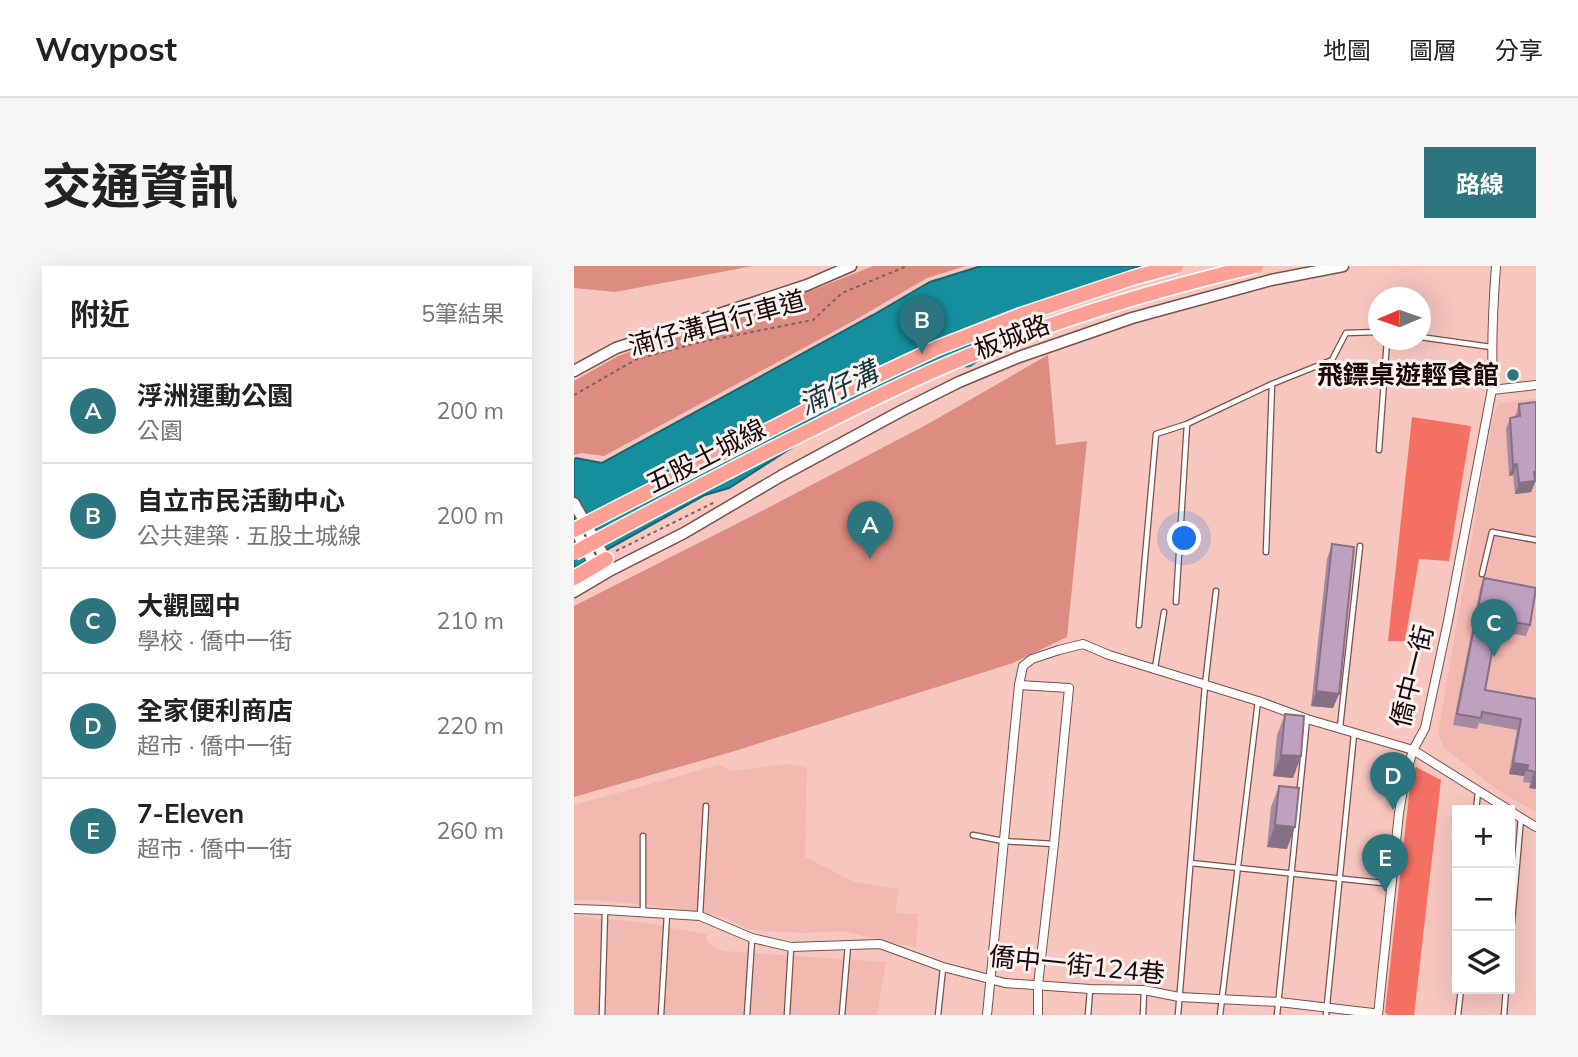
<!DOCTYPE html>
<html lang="zh-TW">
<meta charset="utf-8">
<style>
:root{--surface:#fff;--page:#f6f6f6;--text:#222;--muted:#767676;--line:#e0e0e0;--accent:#2c747e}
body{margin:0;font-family:Mulish,"Noto Sans TC",sans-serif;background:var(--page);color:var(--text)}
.controls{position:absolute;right:21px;bottom:21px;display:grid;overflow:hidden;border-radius:0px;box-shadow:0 7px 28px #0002}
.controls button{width:63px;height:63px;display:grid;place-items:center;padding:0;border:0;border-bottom:2px solid var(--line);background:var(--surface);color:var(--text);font:35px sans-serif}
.compass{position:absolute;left:794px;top:21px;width:63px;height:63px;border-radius:50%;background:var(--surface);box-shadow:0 7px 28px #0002;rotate:268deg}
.you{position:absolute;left:611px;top:273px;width:24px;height:24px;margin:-18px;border:5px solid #fff;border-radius:50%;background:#1a73e8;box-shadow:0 0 0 10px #1a73e833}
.badge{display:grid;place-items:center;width:46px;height:46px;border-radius:50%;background:var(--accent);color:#fff;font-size:23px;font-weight:700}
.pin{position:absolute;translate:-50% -58px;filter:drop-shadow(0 2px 4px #0008)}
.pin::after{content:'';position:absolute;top:37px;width:24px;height:21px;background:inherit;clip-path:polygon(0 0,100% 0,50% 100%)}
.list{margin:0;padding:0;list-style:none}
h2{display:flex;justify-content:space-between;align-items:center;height:91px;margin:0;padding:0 28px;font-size:30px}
h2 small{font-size:23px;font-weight:400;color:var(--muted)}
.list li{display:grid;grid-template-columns:46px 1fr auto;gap:21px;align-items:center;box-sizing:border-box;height:105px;padding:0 28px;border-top:2px solid var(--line)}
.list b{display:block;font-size:26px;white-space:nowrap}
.list p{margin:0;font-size:23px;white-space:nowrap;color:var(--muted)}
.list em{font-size:23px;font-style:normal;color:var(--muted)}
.icon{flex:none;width:38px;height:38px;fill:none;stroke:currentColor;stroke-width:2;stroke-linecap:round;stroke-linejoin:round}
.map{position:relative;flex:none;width:962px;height:749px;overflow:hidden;border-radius:0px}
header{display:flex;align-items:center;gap:42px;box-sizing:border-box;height:98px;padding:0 35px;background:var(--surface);border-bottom:2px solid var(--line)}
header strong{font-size:33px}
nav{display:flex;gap:38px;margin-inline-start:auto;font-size:24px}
.intro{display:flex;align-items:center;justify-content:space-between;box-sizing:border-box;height:168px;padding:0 42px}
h1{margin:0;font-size:49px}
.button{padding:18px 32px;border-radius:0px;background:var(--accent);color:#fff;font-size:24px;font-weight:700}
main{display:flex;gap:42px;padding:0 42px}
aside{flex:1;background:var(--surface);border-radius:0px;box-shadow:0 7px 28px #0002}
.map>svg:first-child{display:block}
.built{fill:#f2b9b1}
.green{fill:#dc8c81}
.forest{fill:#f47063}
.water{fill:#158f9e;stroke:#166671;stroke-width:2}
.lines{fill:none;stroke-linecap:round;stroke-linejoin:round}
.river{stroke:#158f9e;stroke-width:19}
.service-casing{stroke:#79504a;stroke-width:7}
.minor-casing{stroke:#79504a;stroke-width:10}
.tertiary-casing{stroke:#79504a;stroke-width:13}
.trunk-casing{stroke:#fff;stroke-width:17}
.path{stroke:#7f605c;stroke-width:2;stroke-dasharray:3.5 3.5;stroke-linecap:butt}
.service{stroke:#fff;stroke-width:4.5}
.minor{stroke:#fff;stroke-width:8}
.tertiary{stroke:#fff;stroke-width:10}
.trunk{stroke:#fca096;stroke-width:14}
.trunk-bridge-casing{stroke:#fff;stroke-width:17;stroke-linecap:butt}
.trunk-bridge{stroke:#fca096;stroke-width:14}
.wall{fill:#a58aa4}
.shaded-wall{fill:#867086}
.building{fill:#c0a0bf;stroke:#867086;stroke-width:2}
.poi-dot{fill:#2c747e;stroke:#fcf2f0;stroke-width:2.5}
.labels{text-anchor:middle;stroke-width:6;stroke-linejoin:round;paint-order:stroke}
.street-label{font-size:26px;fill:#180807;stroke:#fcf2f0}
.poi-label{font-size:26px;font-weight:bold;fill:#180807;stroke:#fcf2f0;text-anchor:end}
.water-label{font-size:28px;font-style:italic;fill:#15353a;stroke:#fcf2f0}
</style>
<header>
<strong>Waypost</strong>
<nav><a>地圖</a><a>圖層</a><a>分享</a></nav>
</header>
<div class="intro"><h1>交通資訊</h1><a class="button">路線</a></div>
<main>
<aside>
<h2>附近<small>5筆結果</small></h2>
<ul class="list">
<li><span class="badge">A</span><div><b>浮洲運動公園</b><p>公園</p></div><em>200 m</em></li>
<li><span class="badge">B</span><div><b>自立市民活動中心</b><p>公共建築 · 五股土城線</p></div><em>200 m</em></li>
<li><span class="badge">C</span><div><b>大觀國中</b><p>學校 · 僑中一街</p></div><em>210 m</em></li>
<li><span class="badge">D</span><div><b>全家便利商店</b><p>超市 · 僑中一街</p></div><em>220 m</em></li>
<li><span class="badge">E</span><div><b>7-Eleven</b><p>超市 · 僑中一街</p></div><em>260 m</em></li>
</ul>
</aside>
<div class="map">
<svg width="962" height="749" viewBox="0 0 962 749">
<rect width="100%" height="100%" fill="#f7c6bf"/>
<g class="built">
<path d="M 962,132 L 962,546 L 925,525 L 870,482 L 864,467 L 919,150 L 924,139 L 928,137 Z"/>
<path d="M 212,498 L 233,502 L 231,591 L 280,616 L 325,623 L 321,647 L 344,648 L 342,681 L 317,677 L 270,665 L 228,667 L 177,664 L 147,650 L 94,641 L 20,634 L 0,634 L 0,539 L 145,499 L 158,505 Z"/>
<path d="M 0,650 L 66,656 L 132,668 L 134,677 L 149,685 L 312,696 L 303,749 L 0,749 Z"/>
</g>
<g class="green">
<path d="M 0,0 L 179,0 L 41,26 L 0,22 Z"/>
<path d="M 299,0 L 392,0 L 353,12 L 281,54 L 30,190 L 8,187 L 0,189 L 0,115 L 44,90 L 244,22 Z"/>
<path d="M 474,89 L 482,179 L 513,175 L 493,371 L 439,397 L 154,487 L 0,531 L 0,340 L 184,247 L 352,159 Z"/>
</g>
<g class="forest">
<path d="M 838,151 L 897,160 L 875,295 L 845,293 L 831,375 L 814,375 Z"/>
<path d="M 842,501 L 867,514 L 840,749 L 814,749 L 811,746 L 837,511 Z"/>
</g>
<path class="water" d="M 407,0 L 566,0 L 468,37 L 389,86 L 239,168 L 155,222 L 131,229 L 0,302 L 0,193 L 2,192 L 28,197 L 299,49 L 356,16 Z"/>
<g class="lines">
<path class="river" d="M 393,92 L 437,54 L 443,52"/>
<g class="service-casing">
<g id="service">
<path d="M 846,71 L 917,81"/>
<path d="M 805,184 L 813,74"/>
<path d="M 692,286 L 698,118"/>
<path d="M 908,308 L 918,266 L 962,274"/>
<path d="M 602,336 L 613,158"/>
<path d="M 565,359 L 582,168 L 613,158 L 698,118 L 758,94 L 772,67 L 804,66"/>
<path d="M 581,402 L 590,346"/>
<path d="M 766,461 L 786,280"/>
<path d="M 902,544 L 904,526"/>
<path d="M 399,569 L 429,575 L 480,578"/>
<path d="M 69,570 L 69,645"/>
<path d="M 617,597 L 818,618"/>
<path d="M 126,649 L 132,540"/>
<path d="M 936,678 L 947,552"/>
<path d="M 28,749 L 31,645"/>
<path d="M 87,749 L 93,648"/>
<path d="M 173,749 L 178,673"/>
<path d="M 213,749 L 217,682"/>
<path d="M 268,749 L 274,679"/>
<path d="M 364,749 L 369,702"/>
<path d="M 514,749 L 516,724"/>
<path d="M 569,749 L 570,725"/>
<path d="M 604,749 L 631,419 L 642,325"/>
<path d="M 646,749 L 684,435"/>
<path d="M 703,749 L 733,453"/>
<path d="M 752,749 L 780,468"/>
<path d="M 884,749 L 887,723"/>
<path d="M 930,749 L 932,723"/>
</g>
</g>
<g class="minor-casing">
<g id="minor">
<path d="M 918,124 L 962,119"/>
<path d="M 445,419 L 495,422 L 480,578 L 464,719 L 464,749"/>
<path d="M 936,545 L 962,561"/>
<path d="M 0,643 L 31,644 L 126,650 L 178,672 L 217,681 L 306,678 L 369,701 L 431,717 L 516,723 L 570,724 L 605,731 L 705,736 L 799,747 L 802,749"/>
<path d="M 413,749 L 445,419 L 449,400 L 458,393 L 485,384 L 509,378 L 535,389 L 684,435 L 733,453 L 839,484 L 935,544"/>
<path d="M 804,749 L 825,547 L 831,512 L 839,484 L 851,462 L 874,355 L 919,118 C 917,77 919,40 922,0"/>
</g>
</g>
<g class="tertiary-casing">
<g id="tertiary">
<path d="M 0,105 L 42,82 L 233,19 L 277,0"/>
<path d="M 0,237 L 35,299"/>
<path d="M 0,262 L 24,305"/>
<path d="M 0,326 L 37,304 L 110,267 L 207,210 L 329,144 L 385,116 L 445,91 L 558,52 L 697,14 L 769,0"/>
</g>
</g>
<g class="trunk-casing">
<path id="trunk" d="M 0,312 L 32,293"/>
</g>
<g class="path">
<path d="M 0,129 L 63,93 L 127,76 L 239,54 L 268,27 L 333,0"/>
<path d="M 42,285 L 141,236"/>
</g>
<use href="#service" class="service"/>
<use href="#minor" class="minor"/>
<use href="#tertiary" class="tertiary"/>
<use href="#trunk" class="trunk"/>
<g class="trunk-bridge-casing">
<g id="trunk-bridge">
<path d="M 0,264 L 263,129 L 363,82 L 447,49 L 558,12 L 602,0"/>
<path d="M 0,287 C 79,244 159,202 240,162 C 290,137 342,111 394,90 C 488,52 584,23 682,0"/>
</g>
</g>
<use href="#trunk-bridge" class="trunk-bridge"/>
</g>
<g class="wall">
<path d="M 945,138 L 961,216 L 957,226 L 941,228 L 939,209 L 935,210 L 932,163 L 936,152 L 941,151 Z"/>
<path d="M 758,278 L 765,428 L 759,442 L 737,440 L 753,293 Z"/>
<path d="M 910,312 L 956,359 L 952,370 L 922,365 L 911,424 L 962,433 L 962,523 L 955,522 L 957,517 L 949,516 L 950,510 L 935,508 L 943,464 L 905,457 L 903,463 L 879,459 L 906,323 Z"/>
<path d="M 711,448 L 727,490 L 719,512 L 699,510 L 703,469 Z"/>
<path d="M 705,520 L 713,583 L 693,581 L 697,541 Z"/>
</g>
<g class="shaded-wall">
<path d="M 943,198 L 939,209 L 935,210 L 939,199 Z"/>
<path d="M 962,205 L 962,216 L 961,216 L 957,226 L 941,228 L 945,217 L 960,206 Z"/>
<path d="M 742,425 L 765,428 L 759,442 L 737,440 Z"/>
<path d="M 707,489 L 727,490 L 719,512 L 699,510 Z"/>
<path d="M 939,497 L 954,499 L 950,510 L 935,508 Z"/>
<path d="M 959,511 L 962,511 L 962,523 L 955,522 Z"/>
<path d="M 701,559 L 721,561 L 713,583 L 693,581 Z"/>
</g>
<g class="building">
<path d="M 962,136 L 962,205 L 960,206 L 961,215 L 945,217 L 943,198 L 939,199 L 936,152 L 946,150 L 945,138 Z"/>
<path d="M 758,278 L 780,281 L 765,428 L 742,425 Z"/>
<path d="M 910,312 L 962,322 L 956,359 L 924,353 L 911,424 L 962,433 L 962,511 L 959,511 L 961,506 L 953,504 L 954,499 L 939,497 L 947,453 L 908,446 L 907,452 L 883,448 Z"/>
<path d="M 711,448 L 730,450 L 727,490 L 707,489 Z"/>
<path d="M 705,520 L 725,522 L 721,561 L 701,559 Z"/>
</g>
<circle class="poi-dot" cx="939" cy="109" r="7"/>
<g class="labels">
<g class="street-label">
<text transform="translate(143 57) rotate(-15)" y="9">湳仔溝自行車道</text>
<text transform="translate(438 71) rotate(-21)" y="9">板城路</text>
<text transform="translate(132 190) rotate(-27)" y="9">五股土城線</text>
<text transform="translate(838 410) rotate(-76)" y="9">僑中一街</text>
<text transform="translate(503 699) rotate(6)" y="9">僑中一街124巷</text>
</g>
<g class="poi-label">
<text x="925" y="118">飛鏢桌遊輕食館</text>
</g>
<g class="water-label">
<text transform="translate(264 122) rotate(-26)" y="10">湳仔溝</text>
</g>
</g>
</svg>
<div class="controls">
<button>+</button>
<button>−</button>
<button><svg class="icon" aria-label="layers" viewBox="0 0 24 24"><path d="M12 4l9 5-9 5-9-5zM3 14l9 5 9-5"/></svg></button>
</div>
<svg class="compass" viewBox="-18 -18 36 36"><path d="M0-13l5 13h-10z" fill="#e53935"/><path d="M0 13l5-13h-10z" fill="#767676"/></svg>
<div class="you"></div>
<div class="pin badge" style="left:296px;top:293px">A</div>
<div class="pin badge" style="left:348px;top:88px">B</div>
<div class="pin badge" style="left:920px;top:391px">C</div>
<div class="pin badge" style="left:819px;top:544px">D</div>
<div class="pin badge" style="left:811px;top:626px">E</div>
</div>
</main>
